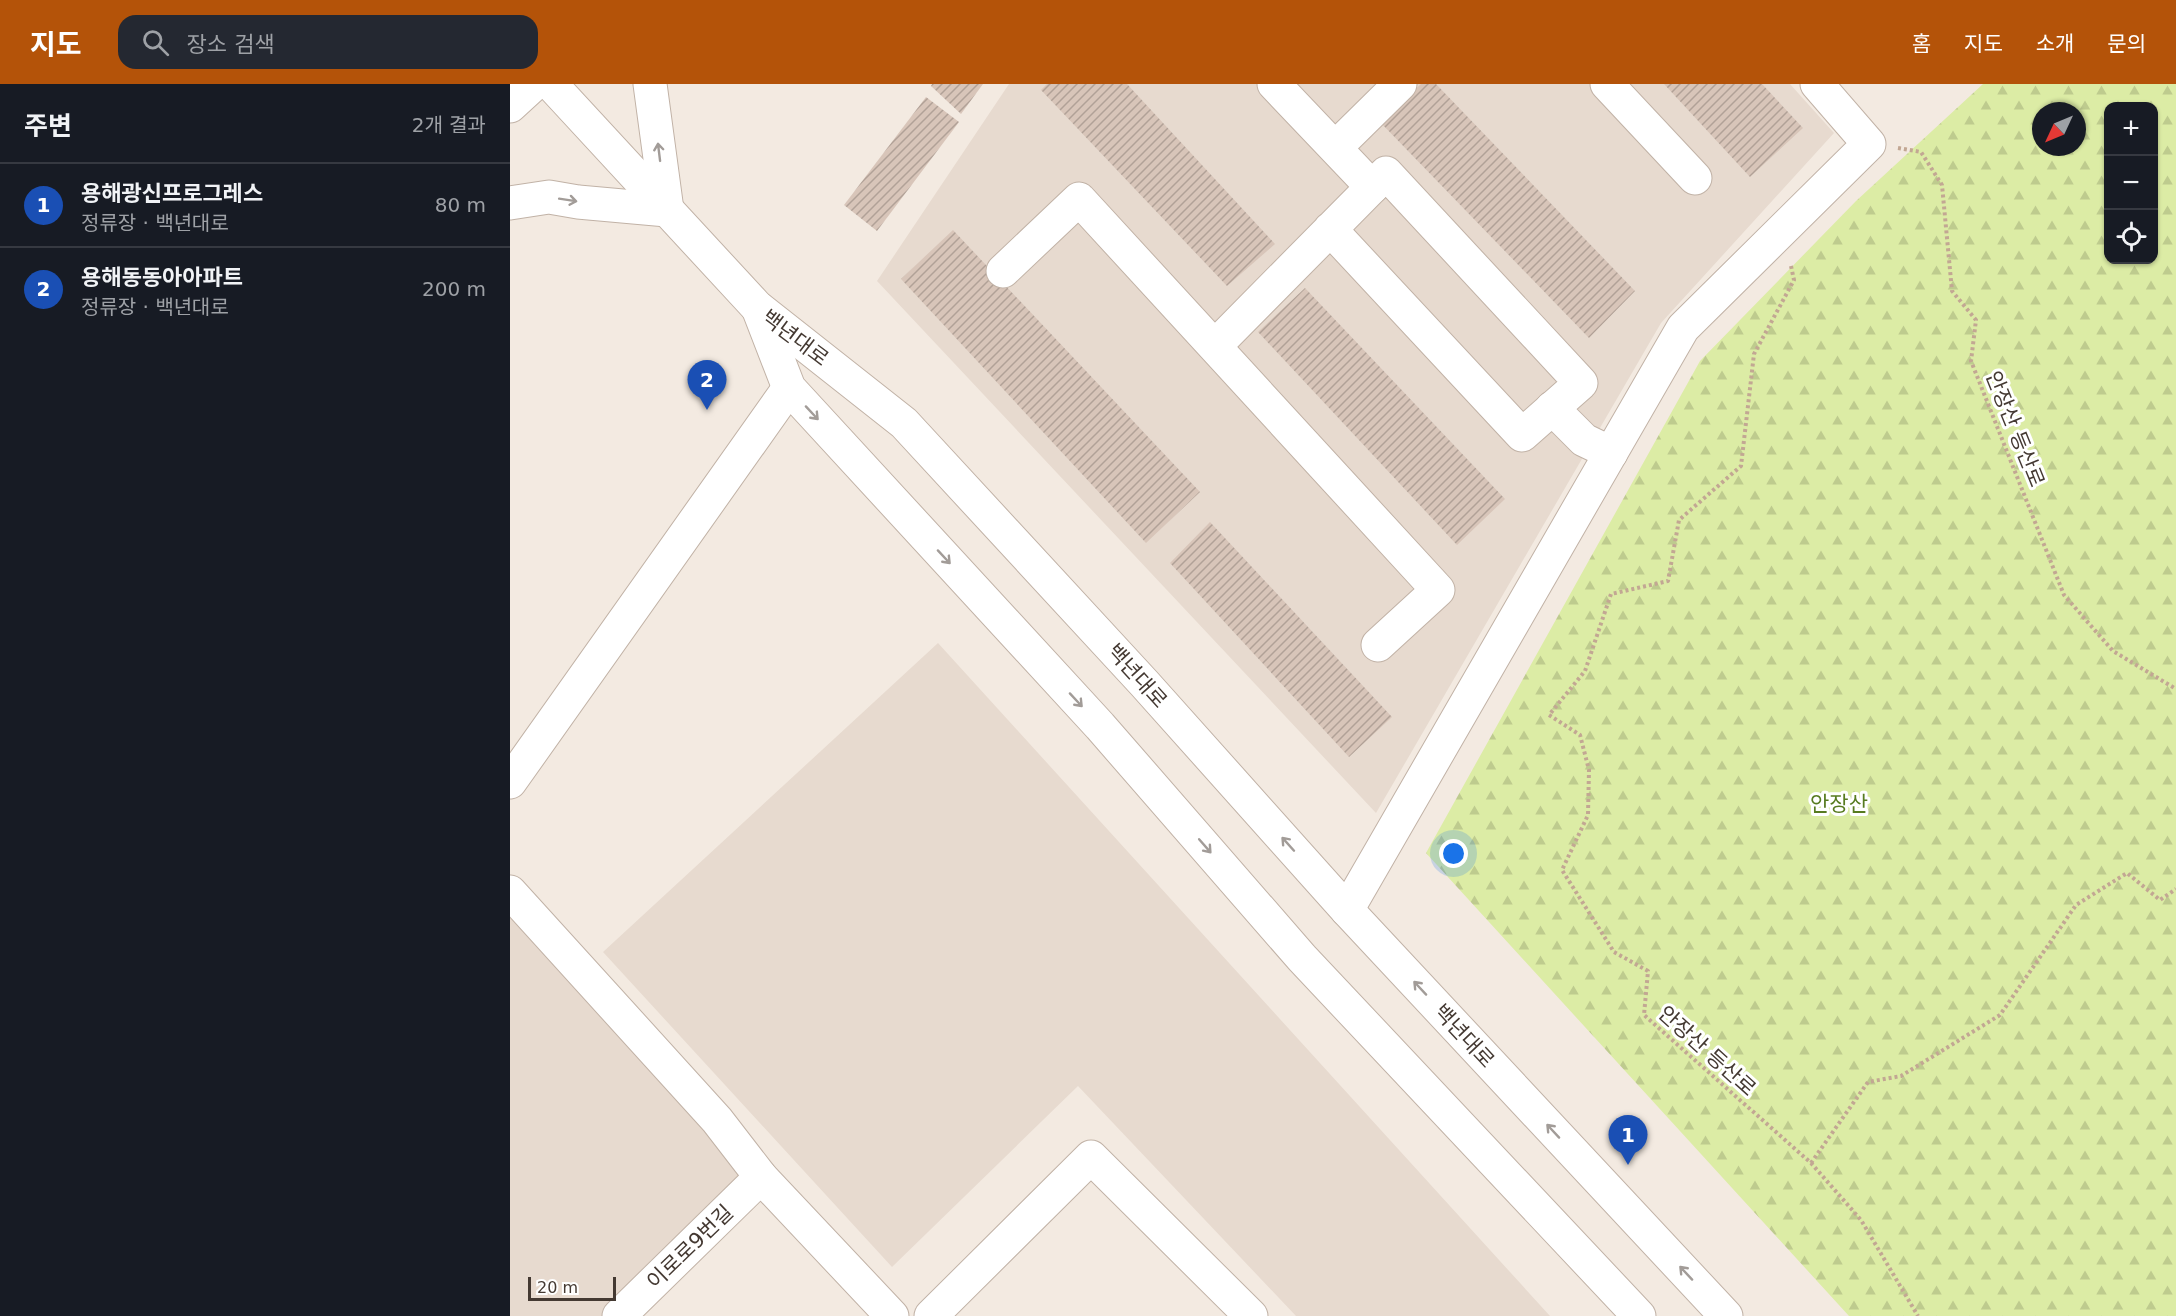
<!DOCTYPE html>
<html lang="ko">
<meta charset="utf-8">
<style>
:root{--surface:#171b24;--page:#242831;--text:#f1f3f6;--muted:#9ea1a6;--line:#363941;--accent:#b45309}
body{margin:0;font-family:"DejaVu Sans","Noto Sans KR",sans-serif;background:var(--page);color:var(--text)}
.controls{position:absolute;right:18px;top:18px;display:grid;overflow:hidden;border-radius:12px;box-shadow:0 2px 4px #0004}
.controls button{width:54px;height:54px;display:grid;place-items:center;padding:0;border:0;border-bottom:2px solid var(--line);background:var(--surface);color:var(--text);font:30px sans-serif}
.compass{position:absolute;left:1522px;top:18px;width:54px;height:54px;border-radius:50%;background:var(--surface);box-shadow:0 2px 4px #0004;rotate:226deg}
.scale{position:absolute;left:18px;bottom:15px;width:88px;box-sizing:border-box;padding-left:6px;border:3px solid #443932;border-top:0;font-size:16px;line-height:21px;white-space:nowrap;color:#443932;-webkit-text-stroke:4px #fff;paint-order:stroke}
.you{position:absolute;left:944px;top:770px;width:21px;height:21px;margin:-15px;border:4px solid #fff;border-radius:50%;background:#1a73e8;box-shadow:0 0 0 9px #1a73e833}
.badge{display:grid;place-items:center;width:39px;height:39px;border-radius:50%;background:var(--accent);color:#fff;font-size:20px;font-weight:700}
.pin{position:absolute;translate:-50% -50px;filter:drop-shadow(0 2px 3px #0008)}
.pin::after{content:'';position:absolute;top:32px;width:21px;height:18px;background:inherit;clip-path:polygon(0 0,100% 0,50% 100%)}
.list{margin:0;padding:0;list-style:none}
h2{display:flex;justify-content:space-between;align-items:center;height:78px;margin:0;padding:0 24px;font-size:26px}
h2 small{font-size:20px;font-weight:400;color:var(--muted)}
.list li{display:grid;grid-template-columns:39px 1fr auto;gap:18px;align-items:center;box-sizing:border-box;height:84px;padding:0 24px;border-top:2px solid var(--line)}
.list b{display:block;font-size:22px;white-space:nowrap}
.list p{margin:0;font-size:20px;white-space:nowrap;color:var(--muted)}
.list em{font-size:20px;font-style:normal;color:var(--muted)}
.icon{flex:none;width:33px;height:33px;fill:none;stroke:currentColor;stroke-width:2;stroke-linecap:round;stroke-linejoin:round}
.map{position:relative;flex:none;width:1666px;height:1232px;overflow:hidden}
header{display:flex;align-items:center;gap:36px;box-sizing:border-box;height:84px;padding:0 30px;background:var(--accent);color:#fff}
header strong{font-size:28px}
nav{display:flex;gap:33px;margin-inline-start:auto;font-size:21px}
.search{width:420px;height:54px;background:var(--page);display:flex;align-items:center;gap:15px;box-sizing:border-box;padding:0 21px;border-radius:18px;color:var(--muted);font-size:22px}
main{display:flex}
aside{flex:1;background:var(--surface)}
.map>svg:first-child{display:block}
.residential{fill:#e7dacf}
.forest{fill:url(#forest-firs);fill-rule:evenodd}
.building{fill:url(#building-hatch)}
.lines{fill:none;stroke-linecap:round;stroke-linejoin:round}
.minor-casing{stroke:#c1b2a6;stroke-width:35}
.tertiary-casing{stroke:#c1b2a6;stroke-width:35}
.path{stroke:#c2a793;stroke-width:4;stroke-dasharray:3 3;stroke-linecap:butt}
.minor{stroke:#fff;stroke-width:33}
.tertiary{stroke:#fff;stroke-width:33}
.oneway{stroke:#a29c98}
.labels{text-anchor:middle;stroke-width:6;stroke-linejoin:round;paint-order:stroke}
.street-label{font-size:21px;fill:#443932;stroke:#fff}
.park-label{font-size:21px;fill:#577b20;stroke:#fff}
</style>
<header>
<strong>지도</strong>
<div class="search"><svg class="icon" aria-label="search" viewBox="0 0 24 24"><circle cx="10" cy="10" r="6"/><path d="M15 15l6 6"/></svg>장소 검색</div>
<nav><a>홈</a><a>지도</a><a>소개</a><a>문의</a></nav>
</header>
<main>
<aside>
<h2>주변<small>2개 결과</small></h2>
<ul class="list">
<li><span class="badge" style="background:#1a4fb4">1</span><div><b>용해광신프로그레스</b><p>정류장 · 백년대로</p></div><em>80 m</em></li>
<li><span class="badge" style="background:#1a4fb4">2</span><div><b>용해동동아아파트</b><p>정류장 · 백년대로</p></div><em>200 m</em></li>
</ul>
</aside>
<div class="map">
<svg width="1666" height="1232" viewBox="0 0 1666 1232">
<defs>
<pattern id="forest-firs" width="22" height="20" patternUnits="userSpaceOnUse" patternTransform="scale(1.5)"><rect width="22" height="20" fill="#dceca5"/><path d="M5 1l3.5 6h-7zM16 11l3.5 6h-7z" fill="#becb8e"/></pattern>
<pattern id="building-hatch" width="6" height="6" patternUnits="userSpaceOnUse" patternTransform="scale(1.5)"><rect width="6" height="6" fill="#d8c5b9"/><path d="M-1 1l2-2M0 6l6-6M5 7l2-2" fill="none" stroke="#b1a197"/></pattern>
</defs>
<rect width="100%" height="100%" fill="#f3eae1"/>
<g class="residential">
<path d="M 499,0 L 1280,0 L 1324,49 L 1151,239 L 866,729 L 367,197 Z"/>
<path d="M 428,559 L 1040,1232 L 786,1232 L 568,1002 L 382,1183 L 93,868 Z"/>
<path d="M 0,811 L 251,1093 L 109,1232 L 0,1232 Z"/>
</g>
<path class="forest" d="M 1473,0 L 1666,0 L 1666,1232 L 1339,1232 L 916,769 L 1190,277 L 1346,117 ZM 1598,22 L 1644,22 L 1644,176 L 1598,176 ZM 1531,27 L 1567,27 L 1567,63 L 1531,63 Z"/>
<g class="building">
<path d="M 422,0 L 473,0 L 451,30 L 421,2 Z"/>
<path d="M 537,0 L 617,0 L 765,160 L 717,202 L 531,6 Z"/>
<path d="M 911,0 L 926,0 L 1125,207 L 1079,254 L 870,38 Z"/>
<path d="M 1154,0 L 1252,0 L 1293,44 L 1240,93 Z"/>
<path d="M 416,13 L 449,38 L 367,147 L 334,121 Z"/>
<path d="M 443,146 L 690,408 L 636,459 L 391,195 Z"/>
<path d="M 795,204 L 995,415 L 947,461 L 748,248 Z"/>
<path d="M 700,438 L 882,633 L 839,673 L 660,479 Z"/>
</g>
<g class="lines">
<g class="minor-casing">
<g id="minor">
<path d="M 764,0 L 862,103"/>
<path d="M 1097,0 L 1185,94"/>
<path d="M 826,63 L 890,0"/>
<path d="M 493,187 L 569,115 L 928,506 L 868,561"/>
<path d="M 705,262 L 876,89 L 1071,299 L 1012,351 L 820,145"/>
<path d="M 1042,324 L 1074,356 L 1101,369"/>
<path d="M 0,698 L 279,304"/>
<path d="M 0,808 L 207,1036 L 251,1093 L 382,1232"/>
<path d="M 837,826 L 1173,244 L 1359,60 L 1307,0"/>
<path d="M 109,1232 L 251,1093"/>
<path d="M 421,1232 L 581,1073 L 741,1232"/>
</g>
</g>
<g class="tertiary-casing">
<g id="tertiary">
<path d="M 41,0 L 247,223 L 394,339 L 634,599 L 837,826 L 1216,1232"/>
<path d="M 0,22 L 24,0"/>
<path d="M 0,119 L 39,113 L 68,118 L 157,126 L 140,0"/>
<path d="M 248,224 L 279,304 L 590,642 L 792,874 L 1129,1232"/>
</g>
</g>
<g class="path">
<path d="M 1388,64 L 1411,68 L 1432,101 L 1442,207 L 1466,236 L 1461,277 L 1554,511 L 1603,567 L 1666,605"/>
<path d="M 1281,182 L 1284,196 L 1244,270 L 1231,382 L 1169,436 L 1158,497 L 1101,510 L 1075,587 L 1039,631 L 1070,651 L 1079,686 L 1078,731 L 1052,786 L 1104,868 L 1138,887 L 1134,931 L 1301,1079 L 1351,1136 L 1408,1232"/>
<path d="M 1301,1079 L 1358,998 L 1391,992 L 1490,931 L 1566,821 L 1617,789 L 1650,816 L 1666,805"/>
</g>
<use href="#minor" class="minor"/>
<use href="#tertiary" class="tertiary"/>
</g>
<defs><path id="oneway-shaft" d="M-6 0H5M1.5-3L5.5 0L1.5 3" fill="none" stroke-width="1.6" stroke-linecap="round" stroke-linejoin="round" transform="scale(1.5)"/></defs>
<g class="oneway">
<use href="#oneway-shaft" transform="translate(149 68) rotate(-97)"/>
<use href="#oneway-shaft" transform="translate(58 116) rotate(9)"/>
<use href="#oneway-shaft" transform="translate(302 329) rotate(47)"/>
<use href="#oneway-shaft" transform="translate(434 473) rotate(47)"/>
<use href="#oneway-shaft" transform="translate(566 616) rotate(47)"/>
<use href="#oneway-shaft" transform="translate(778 760) rotate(-132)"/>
<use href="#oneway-shaft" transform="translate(695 762) rotate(49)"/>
<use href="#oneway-shaft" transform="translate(910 904) rotate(-133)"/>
<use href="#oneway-shaft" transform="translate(1043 1047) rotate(-133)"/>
<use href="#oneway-shaft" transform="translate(1176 1189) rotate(-133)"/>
</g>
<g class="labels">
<g class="street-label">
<text transform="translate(285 254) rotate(37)" y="7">백년대로</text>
<text transform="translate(1505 345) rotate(68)" y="7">안장산 등산로</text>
<text transform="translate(627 592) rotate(48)" y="7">백년대로</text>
<text transform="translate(954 952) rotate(47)" y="7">백년대로</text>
<text transform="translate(1197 967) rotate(42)" y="7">안장산 등산로</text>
<text transform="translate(180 1163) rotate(-44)" y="7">이로로9번길</text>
</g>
<g class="park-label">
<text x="1329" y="727">안장산</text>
</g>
</g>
</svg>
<div class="controls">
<button>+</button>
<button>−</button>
<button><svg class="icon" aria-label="locate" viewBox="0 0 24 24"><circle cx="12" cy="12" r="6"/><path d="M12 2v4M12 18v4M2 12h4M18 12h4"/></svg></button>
</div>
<svg class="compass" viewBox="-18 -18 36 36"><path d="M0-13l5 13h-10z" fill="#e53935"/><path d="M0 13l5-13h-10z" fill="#9ea1a6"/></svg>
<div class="scale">20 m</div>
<div class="you"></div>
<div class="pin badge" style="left:1118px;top:1081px;background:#1a4fb4">1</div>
<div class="pin badge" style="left:197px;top:326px;background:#1a4fb4">2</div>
</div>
</main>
